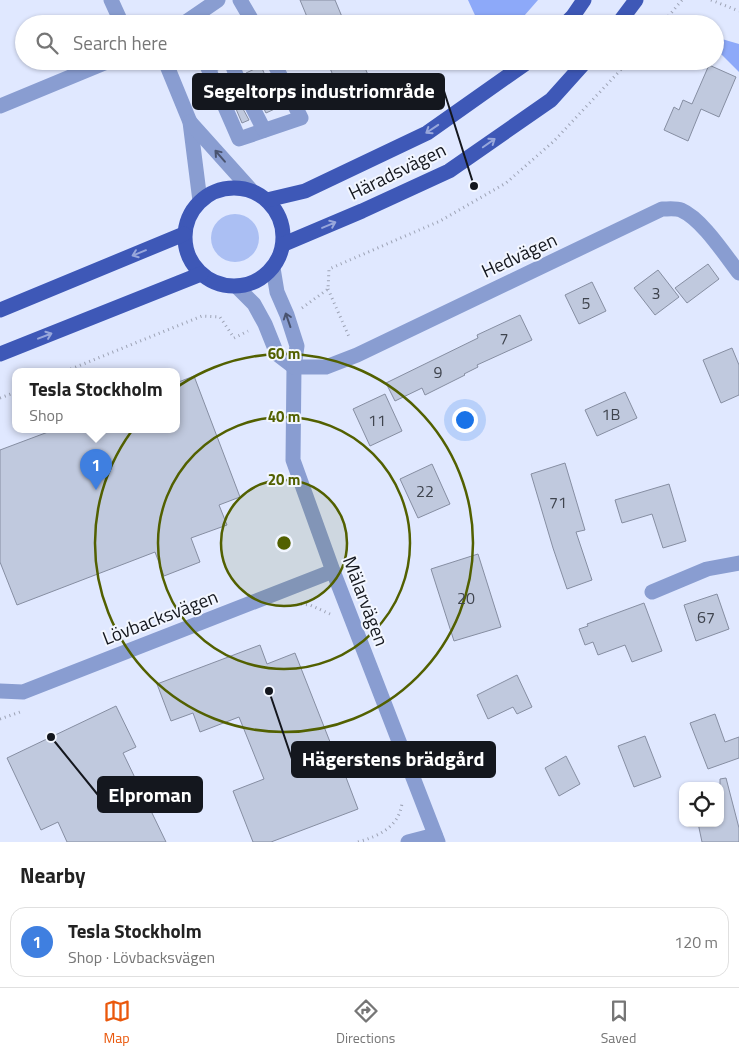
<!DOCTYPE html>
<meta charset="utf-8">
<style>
:root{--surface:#fff;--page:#f2f2f2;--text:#222;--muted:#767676;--line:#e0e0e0;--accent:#ea580c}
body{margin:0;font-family:"Titillium Web",sans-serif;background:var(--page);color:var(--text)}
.controls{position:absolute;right:15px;bottom:15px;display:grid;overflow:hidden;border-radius:10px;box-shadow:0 1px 4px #0004}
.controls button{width:45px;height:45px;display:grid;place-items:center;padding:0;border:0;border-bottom:1px solid var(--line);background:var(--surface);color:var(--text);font:25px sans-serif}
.you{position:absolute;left:464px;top:419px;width:18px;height:18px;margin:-12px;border:4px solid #fff;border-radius:50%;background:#1a73e8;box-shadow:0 0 0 8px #1a73e833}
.badge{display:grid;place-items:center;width:32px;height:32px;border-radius:50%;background:var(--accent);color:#fff;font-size:16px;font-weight:700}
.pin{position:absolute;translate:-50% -41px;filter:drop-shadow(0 1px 2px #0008)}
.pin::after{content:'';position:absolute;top:26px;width:18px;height:15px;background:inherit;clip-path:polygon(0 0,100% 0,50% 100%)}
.popup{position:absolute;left:12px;top:368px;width:168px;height:65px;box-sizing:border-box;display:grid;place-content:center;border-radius:10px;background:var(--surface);filter:drop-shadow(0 1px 4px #0005);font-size:16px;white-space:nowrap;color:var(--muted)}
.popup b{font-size:19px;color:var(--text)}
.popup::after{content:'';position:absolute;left:50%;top:100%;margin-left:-10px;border:10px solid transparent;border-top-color:var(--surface)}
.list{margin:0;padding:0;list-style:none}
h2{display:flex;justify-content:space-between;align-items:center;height:65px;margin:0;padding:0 20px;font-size:21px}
h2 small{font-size:16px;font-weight:400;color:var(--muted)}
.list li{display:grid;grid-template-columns:32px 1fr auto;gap:15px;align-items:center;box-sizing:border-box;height:70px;margin:0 10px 10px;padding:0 10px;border:1px solid var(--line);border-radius:15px}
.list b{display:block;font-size:19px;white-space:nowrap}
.list p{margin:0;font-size:16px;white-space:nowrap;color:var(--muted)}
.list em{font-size:16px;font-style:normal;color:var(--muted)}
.icon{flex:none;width:28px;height:28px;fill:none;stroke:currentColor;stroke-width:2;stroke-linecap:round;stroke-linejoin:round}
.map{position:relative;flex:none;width:739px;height:842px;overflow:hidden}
.search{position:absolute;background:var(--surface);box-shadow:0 1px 4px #0004;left:15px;right:15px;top:15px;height:55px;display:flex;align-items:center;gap:12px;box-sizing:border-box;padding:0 18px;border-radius:28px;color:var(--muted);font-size:19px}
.sheet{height:145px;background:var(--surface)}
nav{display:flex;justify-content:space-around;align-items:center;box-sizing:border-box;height:70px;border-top:1px solid var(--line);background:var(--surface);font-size:14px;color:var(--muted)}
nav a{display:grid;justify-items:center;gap:2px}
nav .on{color:var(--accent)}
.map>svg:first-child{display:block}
.green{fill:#abbff3}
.forest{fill:#8da9f9}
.building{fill:#c0c9de;stroke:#868ea2}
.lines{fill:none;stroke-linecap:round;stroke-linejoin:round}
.path{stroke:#9da3b5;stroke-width:3;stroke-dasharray:1 4;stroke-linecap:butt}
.minor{stroke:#899dd1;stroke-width:15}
.major{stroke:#3e58b7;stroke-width:15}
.oneway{stroke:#98a7db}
.oneway2{stroke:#49536f}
.ring{fill:none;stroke:#526000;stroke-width:2.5}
.labels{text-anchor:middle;stroke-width:4;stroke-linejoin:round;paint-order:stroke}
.number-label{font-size:16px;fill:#3f444e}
.street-label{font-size:19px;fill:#14171e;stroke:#f2f6ff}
.centre{fill:#526000;stroke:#f2f6ff;stroke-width:2.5}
.ring-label{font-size:15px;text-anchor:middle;font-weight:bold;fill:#526000;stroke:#f2f6ff;stroke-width:4;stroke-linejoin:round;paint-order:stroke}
.leader{fill:none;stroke:#14171e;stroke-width:2}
.callout-dot{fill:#14171e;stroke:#f2f6ff;stroke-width:2}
.callout{fill:#14171e;stroke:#14171e;stroke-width:2}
.callout-label{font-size:20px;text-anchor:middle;font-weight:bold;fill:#fff}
</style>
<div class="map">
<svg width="739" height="842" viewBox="0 0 739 842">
<rect width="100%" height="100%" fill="#e0e8ff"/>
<circle class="green" cx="235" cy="238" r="24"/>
<g class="forest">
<path d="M 468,0 L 538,0 L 517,24 L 479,24 Z"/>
<path d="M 715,37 L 739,44 L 739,72 L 715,48 Z"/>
</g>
<g class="building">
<path d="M 300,0 L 335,0 L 345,24 L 310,24 Z"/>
<path d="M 327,61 L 362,61 L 372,84 L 342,97 Z"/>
<path d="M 709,65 L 736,77 L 719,117 L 701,109 L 688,141 L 664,130 L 674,107 L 679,110 L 683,100 L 692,104 Z"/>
<path d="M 261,66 L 279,107 L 266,113 L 246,73 Z"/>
<path d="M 228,81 L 249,120 L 242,123 L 225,83 Z"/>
<path d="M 708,264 L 719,279 L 687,303 L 675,288 Z"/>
<path d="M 658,270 L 679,297 L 655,315 L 634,288 Z"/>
<path d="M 592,282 L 606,311 L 579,324 L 565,295 Z"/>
<path d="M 520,315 L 532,340 L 477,365 L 478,367 L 464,374 L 465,375 L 425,395 L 422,388 L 395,401 L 386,383 L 478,338 L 477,335 Z"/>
<path d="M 732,348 L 739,365 L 739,395 L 721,403 L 703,360 Z"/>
<path d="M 194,376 L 240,497 L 219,505 L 227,525 L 191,538 L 200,562 L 164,576 L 155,552 L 17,605 L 0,562 L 0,450 L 56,429 L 176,429 L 176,383 Z"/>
<path d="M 625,392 L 637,418 L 597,436 L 585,410 Z"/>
<path d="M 385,394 L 402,431 L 370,446 L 353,409 Z"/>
<path d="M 565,463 L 585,530 L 576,532 L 592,580 L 567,589 L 553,548 L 531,474 Z"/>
<path d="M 432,464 L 450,504 L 418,518 L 400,479 Z"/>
<path d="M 669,484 L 686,541 L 663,548 L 652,514 L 622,523 L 615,500 Z"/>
<path d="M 478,554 L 501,627 L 454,641 L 431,569 Z"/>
<path d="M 717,594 L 729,629 L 696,641 L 684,605 Z"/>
<path d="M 644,603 L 662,651 L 632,662 L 625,645 L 598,655 L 593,642 L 585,645 L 579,629 L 588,626 L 587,624 Z"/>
<path d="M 260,645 L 267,664 L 295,653 L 334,752 L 336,751 L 358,809 L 271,842 L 253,842 L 233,791 L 264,779 L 239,717 L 200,732 L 193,713 L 171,721 L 157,684 Z"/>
<path d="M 517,675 L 532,707 L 517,714 L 513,707 L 488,719 L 477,695 Z"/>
<path d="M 116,706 L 136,747 L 123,753 L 166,842 L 67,842 L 58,822 L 41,830 L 7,758 Z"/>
<path d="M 715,714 L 725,742 L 739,737 L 739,758 L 708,769 L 690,723 Z"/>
<path d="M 645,736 L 661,777 L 634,787 L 618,746 Z"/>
<path d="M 566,756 L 580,784 L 559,796 L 545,768 Z"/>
<path d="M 726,778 L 739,828 L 739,842 L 702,842 L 698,823 L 720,823 L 720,779 Z"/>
</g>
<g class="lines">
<g class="path">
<path d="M 711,0 L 739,11"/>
<path d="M 662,24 L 682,0"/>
<path d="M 328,289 L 350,339"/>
<path d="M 302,308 L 328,289 L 329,269 L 440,221 L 506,183 L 554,141 L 629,61"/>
<path d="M 66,371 L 202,316 L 220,317 L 234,338 L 248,331"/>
<path d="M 0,398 L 16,392"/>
<path d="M 301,604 L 310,605 L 330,614"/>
<path d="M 0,719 L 23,711"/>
<path d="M 358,842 C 379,836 399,827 402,803"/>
</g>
<g class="minor">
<path d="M 111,0 L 122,24"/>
<path d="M 240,0 L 254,24"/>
<path d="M 183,24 L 218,0"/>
<path d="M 165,61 L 190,122 L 200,201"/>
<path d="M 219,61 L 208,68 L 239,139 L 301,118 L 273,61"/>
<path d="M 231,61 L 236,75 L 264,130"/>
<path d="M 0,106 L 109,61"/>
<path d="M 190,122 L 251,190"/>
<path d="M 273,268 L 277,292 L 287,315 L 297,346 L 294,367 L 293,460 L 333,571 L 438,842"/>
<path d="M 237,287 L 254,304 L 265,324 L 277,354 L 294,367"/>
<path d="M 294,367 L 326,367 L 357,355 L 662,209 C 668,209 676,208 681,210 C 702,219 725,255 739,273"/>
<path d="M 652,592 L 707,569 L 739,563"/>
<path d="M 0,691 L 23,692 L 333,571"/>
<path d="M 408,842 L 435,835"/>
</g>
<g class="major">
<path d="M 565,24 L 573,16 L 584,0"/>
<path d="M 618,24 L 636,0"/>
<circle cx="234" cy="237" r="49"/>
<path d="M 267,200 L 305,191 L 427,133 L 529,61"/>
<path d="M 284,244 L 362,211 L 449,171 L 551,100 L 586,61"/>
<path d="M 0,310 L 184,234"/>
<path d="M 0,354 L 201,274"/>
</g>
</g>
<defs><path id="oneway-shaft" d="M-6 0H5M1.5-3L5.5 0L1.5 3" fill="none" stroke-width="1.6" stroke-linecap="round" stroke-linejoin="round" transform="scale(1.25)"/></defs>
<g class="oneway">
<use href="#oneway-shaft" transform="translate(432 129) rotate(146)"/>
<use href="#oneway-shaft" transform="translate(489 143) rotate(-35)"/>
<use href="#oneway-shaft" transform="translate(329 225) rotate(-23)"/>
<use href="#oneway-shaft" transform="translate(139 253) rotate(158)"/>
<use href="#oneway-shaft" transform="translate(45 336) rotate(-21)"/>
</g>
<g class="oneway2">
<use href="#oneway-shaft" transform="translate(220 156) rotate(-131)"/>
<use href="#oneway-shaft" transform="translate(288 320) rotate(-109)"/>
</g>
<circle cx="284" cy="543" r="63" fill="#526000" fill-opacity=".12"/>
<g class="ring">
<circle cx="284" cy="543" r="63"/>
<circle cx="284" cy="543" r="126"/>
<circle cx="284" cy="543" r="189"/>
</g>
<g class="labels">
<g class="number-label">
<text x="656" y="299">3</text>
<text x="586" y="309">5</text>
<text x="504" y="344">7</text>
<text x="438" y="378">9</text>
<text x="611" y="420">1B</text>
<text x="377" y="426">11</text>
<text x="425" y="497">22</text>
<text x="558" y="508">71</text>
<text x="466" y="604">20</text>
<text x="706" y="623">67</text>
</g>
<g class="street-label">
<text transform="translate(397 171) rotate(-26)" y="7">Häradsvägen</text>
<text transform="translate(519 255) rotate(-25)" y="7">Hedvägen</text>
<text transform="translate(366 601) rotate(69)" y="7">Mälarvägen</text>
<text transform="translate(160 617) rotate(-21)" y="7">Lövbacksvägen</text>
</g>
</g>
<circle cx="284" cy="543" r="8" class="centre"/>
<g class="ring-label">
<text x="284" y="359">60 m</text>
<text x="284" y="422">40 m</text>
<text x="284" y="485">20 m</text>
</g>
<path class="leader" d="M474 186L444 91M269 691L292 759M51 737L98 795"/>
<g class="callout-dot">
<circle cx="474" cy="186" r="5"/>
<circle cx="269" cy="691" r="5"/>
<circle cx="51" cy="737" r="5"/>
</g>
<g class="callout">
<rect x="193" y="74" width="251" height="35" rx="5"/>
<rect x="292" y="742" width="203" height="35" rx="5"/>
<rect x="98" y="777" width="104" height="35" rx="5"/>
</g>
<g class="callout-label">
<text x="319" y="98">Segeltorps industriområde</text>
<text x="393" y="766">Hägerstens brädgård</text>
<text x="150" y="802">Elproman</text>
</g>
</svg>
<div class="controls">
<button><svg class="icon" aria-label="locate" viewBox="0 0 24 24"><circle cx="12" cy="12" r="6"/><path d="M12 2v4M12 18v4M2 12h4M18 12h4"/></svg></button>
</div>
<div class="you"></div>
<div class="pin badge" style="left:96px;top:490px;background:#3f7fe0">1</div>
<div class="popup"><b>Tesla Stockholm</b>Shop</div>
<div class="search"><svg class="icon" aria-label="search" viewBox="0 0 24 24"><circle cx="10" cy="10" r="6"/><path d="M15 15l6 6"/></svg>Search here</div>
</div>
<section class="sheet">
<h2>Nearby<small></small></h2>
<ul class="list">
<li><span class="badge" style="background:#3f7fe0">1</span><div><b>Tesla Stockholm</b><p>Shop · Lövbacksvägen</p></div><em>120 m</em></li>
</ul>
</section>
<nav>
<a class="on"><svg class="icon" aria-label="map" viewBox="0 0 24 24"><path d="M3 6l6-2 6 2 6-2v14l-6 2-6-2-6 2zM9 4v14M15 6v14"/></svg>Map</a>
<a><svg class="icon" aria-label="directions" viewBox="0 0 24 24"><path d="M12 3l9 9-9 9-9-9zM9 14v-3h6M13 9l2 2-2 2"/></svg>Directions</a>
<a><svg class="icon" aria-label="saved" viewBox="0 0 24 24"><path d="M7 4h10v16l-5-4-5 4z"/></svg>Saved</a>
</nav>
